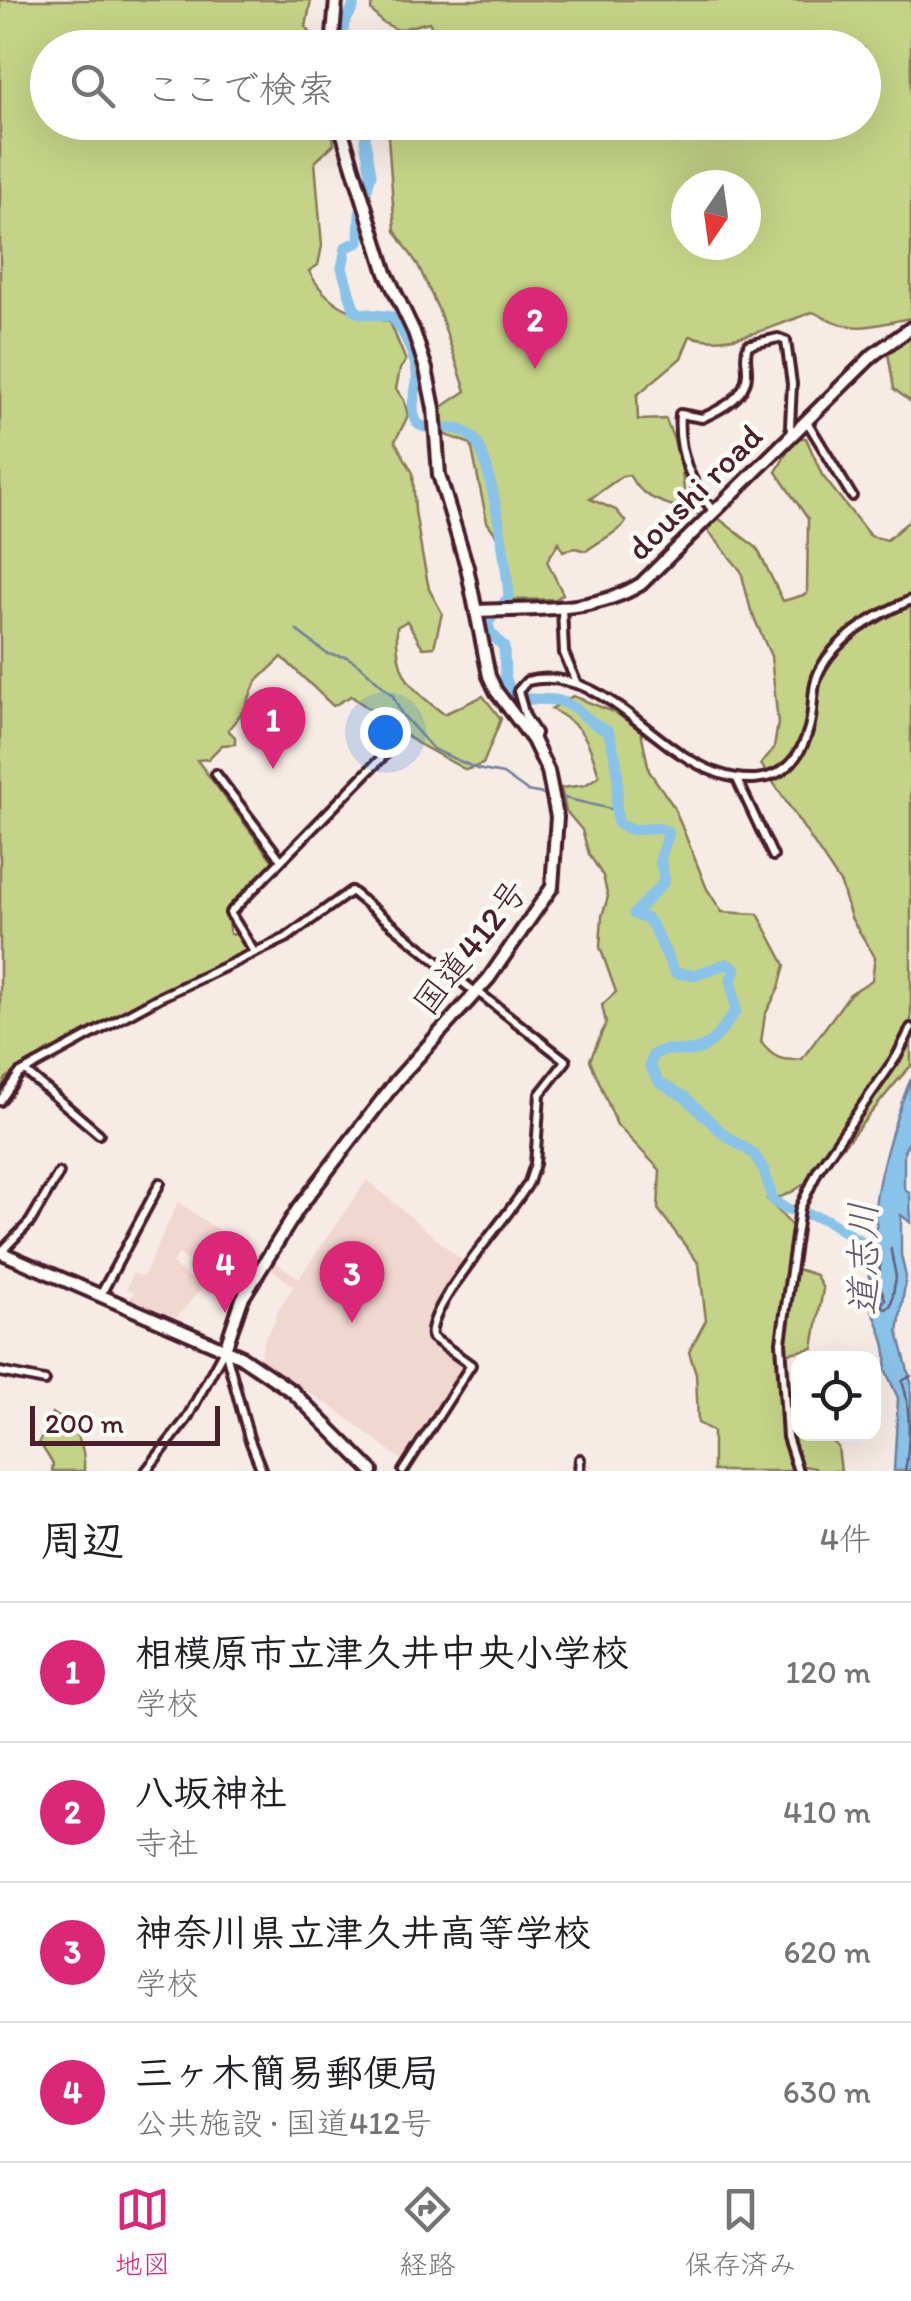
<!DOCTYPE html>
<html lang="ja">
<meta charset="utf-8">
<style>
:root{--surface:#fff;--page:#f2f2f2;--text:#202124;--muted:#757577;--line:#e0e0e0;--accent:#db2777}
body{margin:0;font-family:Itim,"Klee One",sans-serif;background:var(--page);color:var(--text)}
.controls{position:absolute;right:30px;bottom:30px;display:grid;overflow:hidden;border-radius:20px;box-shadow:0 10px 40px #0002}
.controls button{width:90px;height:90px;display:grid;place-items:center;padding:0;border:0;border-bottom:2px solid var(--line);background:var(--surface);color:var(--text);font:50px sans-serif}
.compass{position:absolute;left:671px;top:170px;width:90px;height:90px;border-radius:50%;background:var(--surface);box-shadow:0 10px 40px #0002;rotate:193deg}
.scale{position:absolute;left:30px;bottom:25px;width:190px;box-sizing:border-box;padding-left:10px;border:5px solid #4a1f2b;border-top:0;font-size:28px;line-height:35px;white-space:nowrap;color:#4a1f2b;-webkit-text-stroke:8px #fdfcf7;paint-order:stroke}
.you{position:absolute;left:385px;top:732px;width:35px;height:35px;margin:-25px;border:8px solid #fff;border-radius:50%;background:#1a73e8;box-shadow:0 0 0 15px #1a73e833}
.badge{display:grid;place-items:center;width:65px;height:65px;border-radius:50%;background:var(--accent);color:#fff;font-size:32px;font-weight:700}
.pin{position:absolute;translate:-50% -82px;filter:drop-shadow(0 2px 5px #0008)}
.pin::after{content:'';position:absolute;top:52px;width:35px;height:30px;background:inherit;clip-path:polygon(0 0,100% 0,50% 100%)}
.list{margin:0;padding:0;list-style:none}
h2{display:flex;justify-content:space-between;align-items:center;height:130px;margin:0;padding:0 40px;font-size:42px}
h2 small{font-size:32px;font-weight:400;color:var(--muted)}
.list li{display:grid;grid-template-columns:65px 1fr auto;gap:30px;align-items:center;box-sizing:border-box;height:140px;padding:0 40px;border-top:2px solid var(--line)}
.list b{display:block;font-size:38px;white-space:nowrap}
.list p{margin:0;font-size:32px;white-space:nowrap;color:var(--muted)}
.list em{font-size:32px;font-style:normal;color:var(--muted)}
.icon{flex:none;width:55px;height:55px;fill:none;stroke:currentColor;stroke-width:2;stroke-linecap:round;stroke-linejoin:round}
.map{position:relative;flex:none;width:911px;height:1471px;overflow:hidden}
.search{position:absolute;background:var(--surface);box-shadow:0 10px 40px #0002;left:30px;right:30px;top:30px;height:110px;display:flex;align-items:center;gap:25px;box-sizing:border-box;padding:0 35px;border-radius:55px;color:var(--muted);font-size:38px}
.sheet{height:690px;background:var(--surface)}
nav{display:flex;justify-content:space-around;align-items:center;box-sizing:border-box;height:140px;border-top:2px solid var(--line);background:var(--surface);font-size:28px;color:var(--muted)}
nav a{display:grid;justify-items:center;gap:5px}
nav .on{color:var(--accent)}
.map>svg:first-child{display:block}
.built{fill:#f0d7d0}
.green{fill:#c4d387;stroke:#877959;stroke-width:2.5;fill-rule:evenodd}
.water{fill:#8ac3e9;stroke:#70819d;stroke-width:2.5}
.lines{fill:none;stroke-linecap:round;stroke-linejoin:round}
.shore{stroke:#646177;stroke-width:2.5}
.stream{stroke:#70819d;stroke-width:2.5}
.river{stroke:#8ac3e9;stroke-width:11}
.minor-casing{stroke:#4a1f2b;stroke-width:14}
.highway-casing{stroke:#4a1f2b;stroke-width:18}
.minor{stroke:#fdfcf7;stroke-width:6}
.highway{stroke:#fdfcf7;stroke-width:10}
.labels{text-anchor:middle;stroke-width:9;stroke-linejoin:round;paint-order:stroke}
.street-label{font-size:35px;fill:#4a1f2b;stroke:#fdfcf7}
.water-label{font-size:38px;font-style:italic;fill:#60586e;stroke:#fdfcf7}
</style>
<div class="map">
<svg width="911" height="1471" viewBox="0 0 911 1471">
<rect width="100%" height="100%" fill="#f7ebe5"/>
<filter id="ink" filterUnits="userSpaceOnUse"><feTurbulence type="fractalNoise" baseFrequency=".01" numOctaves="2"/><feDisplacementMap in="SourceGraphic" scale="20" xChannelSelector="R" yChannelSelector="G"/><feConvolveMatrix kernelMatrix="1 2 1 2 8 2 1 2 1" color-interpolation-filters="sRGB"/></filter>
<g filter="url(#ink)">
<g class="built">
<path d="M 367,1180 L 465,1263 L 426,1330 L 430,1341 L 462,1363 L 464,1370 L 406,1463 L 338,1411 L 259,1360 L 265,1338 L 276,1320 L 274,1317 L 294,1286 L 268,1267 L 272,1260 L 299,1278 Z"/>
<path d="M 178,1202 L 258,1258 L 243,1285 L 215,1266 L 209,1274 L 178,1254 L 172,1264 L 202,1288 L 173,1321 L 128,1302 L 134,1292 L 127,1288 L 133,1273 L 143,1277 Z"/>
</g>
<g class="green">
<path d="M 0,0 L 311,0 L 306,27 L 322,47 L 48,48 L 48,122 L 331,123 L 334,144 L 315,162 L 322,246 L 318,265 L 309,271 C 326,305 355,316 390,322 L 406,361 L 400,369 L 396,389 L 404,400 L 408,416 L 395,441 L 413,473 L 415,511 L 422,554 L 429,589 L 442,613 L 434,647 L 423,648 L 407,621 L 397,627 C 395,673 408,687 444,714 L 483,696 L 501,719 L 483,764 L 466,770 L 417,743 L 351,696 L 333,706 L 282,657 L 256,682 L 244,710 L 228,730 L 235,737 L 235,744 L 222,745 L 208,759 L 197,760 L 274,863 L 226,911 L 230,934 L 239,935 L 248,949 L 20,1067 L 6,1078 L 0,1090 Z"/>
<path d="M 372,0 L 911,0 L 911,318 C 866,326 856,335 813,312 C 776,325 729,349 690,336 L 681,358 L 637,395 L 638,420 L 666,419 C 670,432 677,445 680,459 C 685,481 679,492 696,513 C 668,503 645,503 629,475 L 622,476 L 590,499 L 616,510 L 626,522 C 615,535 600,540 586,551 L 575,548 L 563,551 L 559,542 L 547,561 L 563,594 L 556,599 L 512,600 L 506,549 L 487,522 L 471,444 L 443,434 L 439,409 L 466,391 L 439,311 L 418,265 L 395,231 L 387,123 L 864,122 L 864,48 L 409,47 L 438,39 L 429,22 L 398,30 L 382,22 L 371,10 ZM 686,185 L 746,185 L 746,245 L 686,245 Z"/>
<path d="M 911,337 L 911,402 L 894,389 L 888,353 Z"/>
<path d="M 795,438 L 806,438 L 822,475 L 870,536 L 887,540 L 910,520 L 911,515 L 911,1066 C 877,1099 814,1200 768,1199 L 799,1234 L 797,1269 L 816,1275 L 823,1289 L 813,1348 L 785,1354 L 789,1417 L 794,1432 L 825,1434 L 838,1447 L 841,1471 L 815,1471 L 815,1468 L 803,1466 L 799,1471 L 713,1471 L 713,1431 L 698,1423 L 696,1373 L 689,1352 L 706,1320 L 699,1264 L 658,1209 L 660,1170 L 617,1125 L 590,1060 L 606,1023 L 602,1005 L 616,992 L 600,947 L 602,916 L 608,897 L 603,876 L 589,854 L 582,830 L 566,811 L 561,788 L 585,785 L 599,776 C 590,743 584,725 551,709 L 573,696 L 616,713 L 641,731 L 649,771 L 674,807 L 707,889 L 722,912 L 758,914 L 785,965 L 779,988 L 765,1015 L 761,1042 C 773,1058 782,1062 802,1059 L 850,994 L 872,980 L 875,957 L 851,918 L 841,884 L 761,764 L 774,748 L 778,723 L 771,656 L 751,611 L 741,571 L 706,528 L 718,518 L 757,548 L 783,601 L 807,594 L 808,519 L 776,472 Z"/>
<path d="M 52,1413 C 75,1425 86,1445 84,1471 L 52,1471 L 53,1464 L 39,1442 Z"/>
</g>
<path class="water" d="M 911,1079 L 911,1139 L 904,1151 L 904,1188 L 910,1194 L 911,1223 L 901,1215 L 901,1255 L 906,1277 L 898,1332 L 911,1383 L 911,1463 L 910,1471 L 894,1471 L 898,1398 L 885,1369 C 891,1351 876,1317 867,1300 L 873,1297 C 867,1276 866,1244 877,1225 C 867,1202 900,1104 911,1079 Z"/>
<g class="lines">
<g class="shore">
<path d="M 886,1242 L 890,1246 L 896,1277 L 891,1305 L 886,1309 L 881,1305 L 885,1299 L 879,1283 L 881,1247 Z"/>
<path d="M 905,1471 C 910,1447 911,1404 902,1381 L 911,1376"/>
</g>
<g class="stream">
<path d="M 296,630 L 327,654 L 347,657 L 361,666 L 393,696 L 401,713 L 433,749 L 477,769 L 503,774 L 527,791 L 548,795"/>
<path d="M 560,797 L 615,810"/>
</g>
<g class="river">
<path d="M 341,48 L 344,23 L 353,8 L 354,0"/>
<path d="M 367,122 L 365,140 L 371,174 L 360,214 L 359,242 L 346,247 L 342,268 L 354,309 L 359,313 L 392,317 C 404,330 419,363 417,381 C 416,394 410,405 415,419 C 422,438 455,416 475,440 C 491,458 507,569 509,597 L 488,622 L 490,632 L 504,647 L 505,677 L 512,696 C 529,702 545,697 560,701 C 580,706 587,724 608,731 C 613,746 618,764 618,781 C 618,796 614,807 618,823 C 635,838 653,821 669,833 L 660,860 L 665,881 L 634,914 L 647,919 L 653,926 L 675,973 L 694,975 L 726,964 L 736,969 L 731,979 L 736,1011 C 726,1023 716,1042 702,1048 C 685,1056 669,1044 653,1055 L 650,1066 L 659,1082 L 685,1097 L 722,1133 L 754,1154 L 764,1170 L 773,1200 L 784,1208 L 825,1219 L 863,1243 L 886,1244"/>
</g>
<g class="minor-casing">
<g id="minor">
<path d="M 806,420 L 852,496"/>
<path d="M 714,512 C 690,483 677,452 680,414 L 702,418 C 722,409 748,396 747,371 C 747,360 744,356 748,345 L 778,338 L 786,341 L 792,384 L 790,426 L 793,434"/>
<path d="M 562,608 L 564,653 L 576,682"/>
<path d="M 534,739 L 536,733 L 525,716 L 518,691 L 527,681 C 588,666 635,724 681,754 C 729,786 790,797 809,728 C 815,708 810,687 821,668 C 839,635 878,614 911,600"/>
<path d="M 216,774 L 281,860"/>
<path d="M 737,779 L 773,856"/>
<path d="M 254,952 L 230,913 L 392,747"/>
<path d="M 25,1071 L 99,1134"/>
<path d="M 0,1101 L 19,1074 L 158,998 L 286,938 L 351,891 L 476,993"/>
<path d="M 1,1252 L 30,1222 L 59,1173"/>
<path d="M 100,1296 L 160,1183"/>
<path d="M 225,1349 L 249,1438 L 262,1471"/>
<path d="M 0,1372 L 45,1381"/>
<path d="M 146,1471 L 186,1420 L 224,1350"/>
<path d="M 403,1471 L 471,1365 L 432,1337 C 425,1307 512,1214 529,1182 L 535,1164 L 540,1094 L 566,1061 L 478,992"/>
<path d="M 579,1471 L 580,1459"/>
<path d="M 798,1471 L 787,1437 L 781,1342 L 800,1208 L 818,1170 L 897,1056 L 911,1028"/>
</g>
</g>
<g class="highway-casing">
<g id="highway">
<path d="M 332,48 L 336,0"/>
<path d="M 476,611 C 531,608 593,614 641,584 L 874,354 L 911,328"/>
<path d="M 0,1252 L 240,1356 L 293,1392 L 372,1471"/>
<path d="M 225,1349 L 242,1299 L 298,1209 L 397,1080 L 489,978 L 552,887 L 557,817 L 548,771 L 533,740 L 496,691 L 489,676 L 467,567 L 439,475 L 434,408 L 426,369 L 414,332 L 386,273 L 339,122"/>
</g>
</g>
<use href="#minor" class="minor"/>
<use href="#highway" class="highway"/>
</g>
</g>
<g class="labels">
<g class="street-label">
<text transform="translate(694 492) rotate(-45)" y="12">doushi road</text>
<text transform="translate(470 947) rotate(-52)" y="12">国道412号</text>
</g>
<g class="water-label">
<text transform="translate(863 1259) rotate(-90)" y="13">道志川</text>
</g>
</g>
</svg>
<div class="controls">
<button><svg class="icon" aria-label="locate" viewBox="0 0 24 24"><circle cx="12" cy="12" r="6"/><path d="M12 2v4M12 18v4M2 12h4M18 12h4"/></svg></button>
</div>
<svg class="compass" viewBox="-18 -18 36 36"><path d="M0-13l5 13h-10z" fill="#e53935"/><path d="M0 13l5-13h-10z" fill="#757577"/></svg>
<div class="scale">200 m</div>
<div class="you"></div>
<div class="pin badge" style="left:273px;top:769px">1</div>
<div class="pin badge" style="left:535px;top:369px">2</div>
<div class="pin badge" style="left:352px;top:1323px">3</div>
<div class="pin badge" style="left:225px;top:1313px">4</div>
<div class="search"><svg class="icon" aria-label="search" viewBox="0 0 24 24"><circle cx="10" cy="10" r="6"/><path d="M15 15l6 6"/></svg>ここで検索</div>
</div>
<section class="sheet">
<h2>周辺<small>4件</small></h2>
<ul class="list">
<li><span class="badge">1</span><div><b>相模原市立津久井中央小学校</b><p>学校</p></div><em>120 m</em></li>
<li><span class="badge">2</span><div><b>八坂神社</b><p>寺社</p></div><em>410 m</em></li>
<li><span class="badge">3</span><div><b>神奈川県立津久井高等学校</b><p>学校</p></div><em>620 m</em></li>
<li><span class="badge">4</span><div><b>三ヶ木簡易郵便局</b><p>公共施設 · 国道412号</p></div><em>630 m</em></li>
</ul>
</section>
<nav>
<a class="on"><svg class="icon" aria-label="map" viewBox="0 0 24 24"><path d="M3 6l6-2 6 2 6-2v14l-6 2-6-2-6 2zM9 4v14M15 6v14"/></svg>地図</a>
<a><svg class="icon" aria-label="directions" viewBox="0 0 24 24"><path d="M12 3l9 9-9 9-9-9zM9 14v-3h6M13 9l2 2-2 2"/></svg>経路</a>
<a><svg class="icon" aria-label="saved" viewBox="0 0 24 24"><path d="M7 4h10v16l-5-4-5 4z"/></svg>保存済み</a>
</nav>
